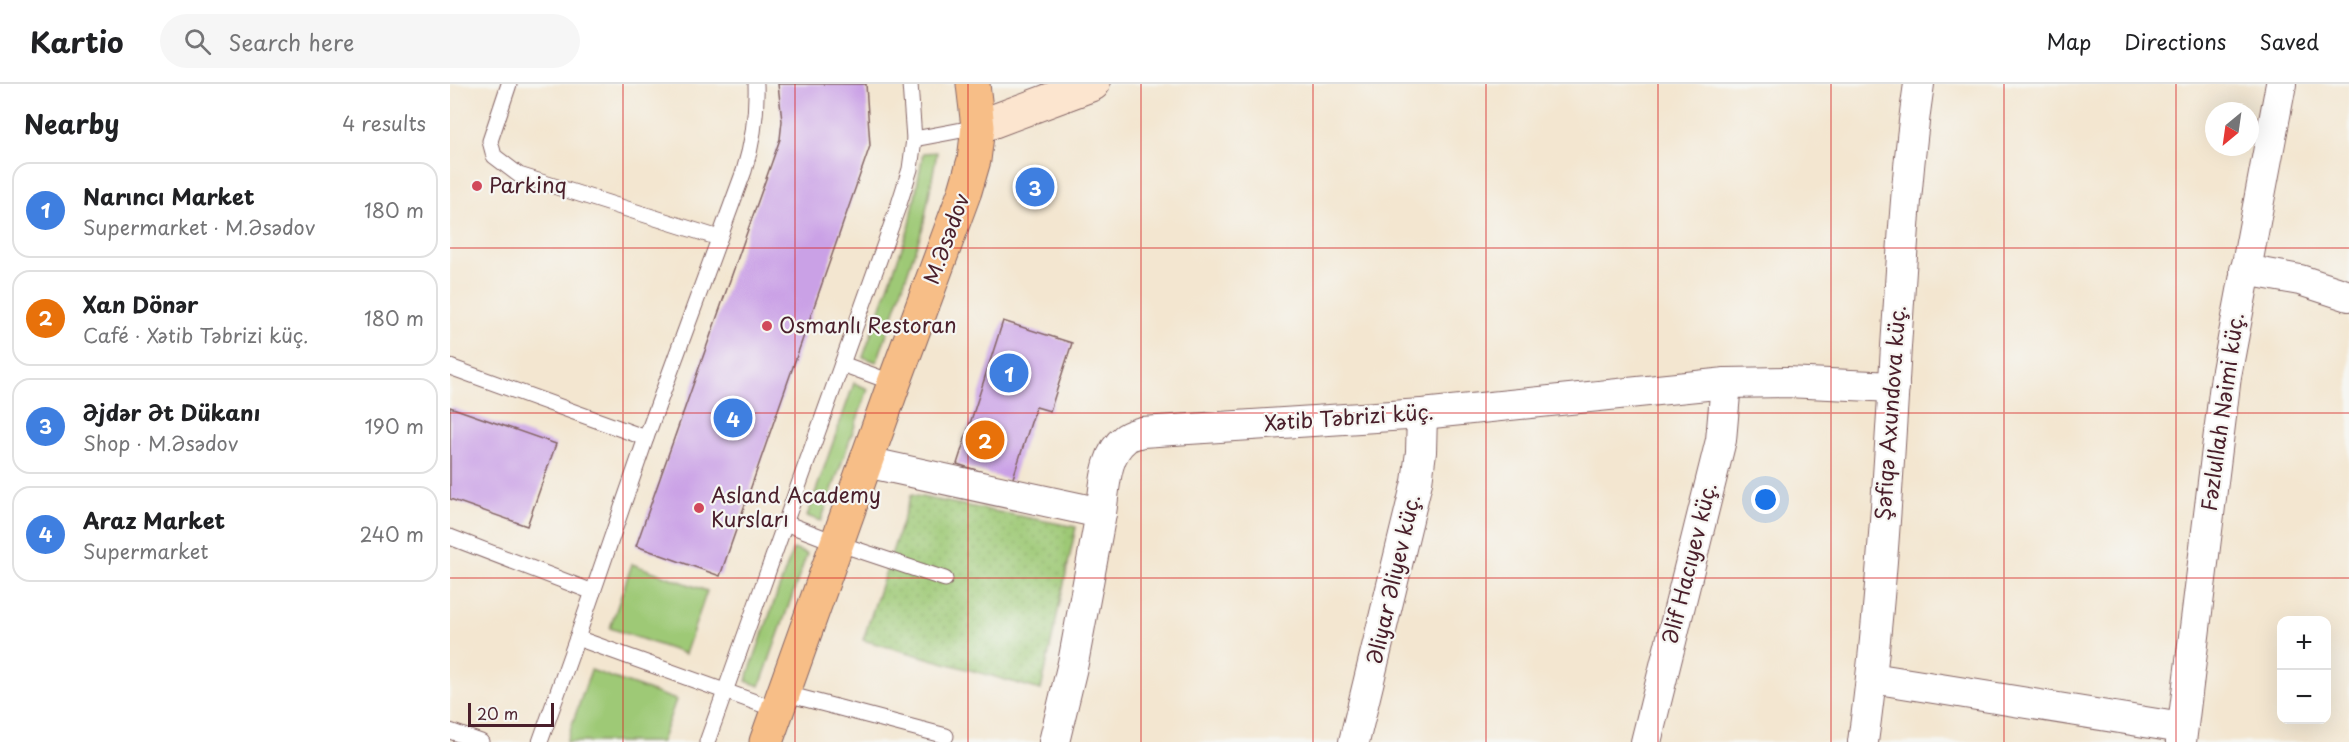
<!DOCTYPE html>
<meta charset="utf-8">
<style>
:root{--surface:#fff;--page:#f6f6f6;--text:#202124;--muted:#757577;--line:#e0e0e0;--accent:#d1495b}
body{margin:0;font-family:"Playpen Sans",sans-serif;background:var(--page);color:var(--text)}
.controls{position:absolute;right:18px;bottom:18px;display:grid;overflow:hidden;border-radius:12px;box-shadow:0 6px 24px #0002}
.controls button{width:54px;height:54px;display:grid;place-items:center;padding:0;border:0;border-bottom:2px solid var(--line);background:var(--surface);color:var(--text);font:30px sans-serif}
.compass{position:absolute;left:1755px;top:18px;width:54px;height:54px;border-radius:50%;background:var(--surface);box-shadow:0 6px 24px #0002;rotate:209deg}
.scale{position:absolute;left:18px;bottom:15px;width:86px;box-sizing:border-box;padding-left:6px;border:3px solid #4a1f2b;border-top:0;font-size:16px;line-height:21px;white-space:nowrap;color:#4a1f2b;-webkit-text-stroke:4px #f6f6f2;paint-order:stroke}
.you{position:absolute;left:1316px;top:416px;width:21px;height:21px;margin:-15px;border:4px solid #fff;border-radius:50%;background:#1a73e8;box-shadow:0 0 0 9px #1a73e833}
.badge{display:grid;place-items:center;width:39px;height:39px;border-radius:50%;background:var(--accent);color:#fff;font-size:20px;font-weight:700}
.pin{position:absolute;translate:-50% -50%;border:3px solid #fff;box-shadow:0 2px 6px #0006}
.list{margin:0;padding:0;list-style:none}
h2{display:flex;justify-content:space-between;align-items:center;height:78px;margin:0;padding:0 24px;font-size:26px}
h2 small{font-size:20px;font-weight:400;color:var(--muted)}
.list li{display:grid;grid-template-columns:39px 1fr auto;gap:18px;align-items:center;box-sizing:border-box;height:96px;margin:0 12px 12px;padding:0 12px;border:2px solid var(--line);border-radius:18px}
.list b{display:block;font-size:22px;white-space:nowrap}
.list p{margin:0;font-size:20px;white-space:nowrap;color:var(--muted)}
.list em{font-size:20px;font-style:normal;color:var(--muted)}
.icon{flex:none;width:33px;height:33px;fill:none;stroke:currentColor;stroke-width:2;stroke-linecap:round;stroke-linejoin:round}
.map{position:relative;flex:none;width:1899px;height:658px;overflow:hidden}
header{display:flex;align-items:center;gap:36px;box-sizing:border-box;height:84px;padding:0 30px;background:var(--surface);border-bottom:2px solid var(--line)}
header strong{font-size:28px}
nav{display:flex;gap:33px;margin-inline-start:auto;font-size:21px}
.search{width:420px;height:54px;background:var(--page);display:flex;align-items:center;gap:15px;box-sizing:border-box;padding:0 21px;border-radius:33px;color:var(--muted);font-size:22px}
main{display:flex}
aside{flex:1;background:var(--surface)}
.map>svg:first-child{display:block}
.grass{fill:#9ec976;stroke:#747450;stroke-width:1.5}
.park{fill:url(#park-dots);stroke:#747450;stroke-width:1.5}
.building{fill:#caa1e6}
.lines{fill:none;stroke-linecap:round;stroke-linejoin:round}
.service-casing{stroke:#856565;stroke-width:17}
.minor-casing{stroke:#856565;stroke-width:32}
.secondary-casing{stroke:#856565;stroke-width:35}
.primary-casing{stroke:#856565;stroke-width:35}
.service{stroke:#fff;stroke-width:15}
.minor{stroke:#fff;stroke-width:30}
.secondary{stroke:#fce5cf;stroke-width:33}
.primary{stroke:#f7be87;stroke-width:33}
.grid{fill:none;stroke:#d62828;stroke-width:1.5;stroke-opacity:0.55}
.poi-dot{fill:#d1495b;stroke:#f6f6f2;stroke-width:2}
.labels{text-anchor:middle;stroke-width:4.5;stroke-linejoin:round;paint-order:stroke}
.poi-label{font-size:21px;fill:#4a1f2b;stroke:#f6f6f2;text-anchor:start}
.street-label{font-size:21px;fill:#4a1f2b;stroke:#f6f6f2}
</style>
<header>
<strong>Kartio</strong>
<div class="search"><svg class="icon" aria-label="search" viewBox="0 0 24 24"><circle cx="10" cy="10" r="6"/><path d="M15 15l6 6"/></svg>Search here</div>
<nav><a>Map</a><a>Directions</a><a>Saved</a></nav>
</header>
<main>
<aside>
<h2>Nearby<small>4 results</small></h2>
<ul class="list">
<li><span class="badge" style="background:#3f7fe0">1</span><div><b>Narıncı Market</b><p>Supermarket · M.Əsədov</p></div><em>180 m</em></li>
<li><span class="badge" style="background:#e8710a">2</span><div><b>Xan Dönər</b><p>Café · Xətib Təbrizi küç.</p></div><em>180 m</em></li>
<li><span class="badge" style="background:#3f7fe0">3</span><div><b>Əjdər Ət Dükanı</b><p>Shop · M.Əsədov</p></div><em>190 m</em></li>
<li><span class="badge" style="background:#3f7fe0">4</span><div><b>Araz Market</b><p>Supermarket</p></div><em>240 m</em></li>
</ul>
</aside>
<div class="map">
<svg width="1899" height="658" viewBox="0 0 1899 658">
<defs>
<pattern id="park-dots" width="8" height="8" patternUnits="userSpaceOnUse" patternTransform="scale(1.5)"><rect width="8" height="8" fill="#9ec976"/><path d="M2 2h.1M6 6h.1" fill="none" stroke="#8aac66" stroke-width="1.8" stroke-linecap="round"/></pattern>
</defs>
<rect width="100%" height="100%" fill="#f6f6f2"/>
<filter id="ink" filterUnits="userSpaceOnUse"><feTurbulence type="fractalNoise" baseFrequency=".0167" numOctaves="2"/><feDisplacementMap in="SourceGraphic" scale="12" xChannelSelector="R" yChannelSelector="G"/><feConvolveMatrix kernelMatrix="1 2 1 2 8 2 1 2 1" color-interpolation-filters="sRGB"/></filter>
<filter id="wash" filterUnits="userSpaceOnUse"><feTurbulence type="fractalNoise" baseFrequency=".008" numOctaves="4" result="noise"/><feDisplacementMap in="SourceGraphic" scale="24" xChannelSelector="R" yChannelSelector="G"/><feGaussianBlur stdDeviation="1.35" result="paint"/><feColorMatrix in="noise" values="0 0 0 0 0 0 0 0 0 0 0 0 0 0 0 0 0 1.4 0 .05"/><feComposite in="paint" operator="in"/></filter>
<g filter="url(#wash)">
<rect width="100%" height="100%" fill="#f3e6d0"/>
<g class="grass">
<path d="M 487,68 L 473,143 L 427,278 L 413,273 L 460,141 L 473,69 Z"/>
<path d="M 404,299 L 418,305 L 371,437 L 357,432 Z"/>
<path d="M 343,465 L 357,470 L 310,602 L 296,597 Z"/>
<path d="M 182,480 L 257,507 L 235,570 L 160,544 Z"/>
<path d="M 141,586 L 226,616 L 211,658 L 116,658 Z"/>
</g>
<path class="park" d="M 461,411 L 626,443 L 591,606 L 413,556 Z"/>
<g id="blocks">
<g class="building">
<path d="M 328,0 L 416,0 L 420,62 L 270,492 L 186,462 L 330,55 L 332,37 Z"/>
<path d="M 553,237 L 622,259 L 600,327 L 586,323 L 562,397 L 507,380 Z"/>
<path d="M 0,323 L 106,360 L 77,442 L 0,415 Z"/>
</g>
</g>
</g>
<g filter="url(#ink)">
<use href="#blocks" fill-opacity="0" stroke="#856565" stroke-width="1.5"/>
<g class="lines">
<g class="service-casing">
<g id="service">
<path d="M 59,0 L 40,57 L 44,72 L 69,91 L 269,154"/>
<path d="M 306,0 C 307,31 303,58 294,87 L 196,354 L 127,554 L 327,626"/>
<path d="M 464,55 L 528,43"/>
<path d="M 392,280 L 444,299"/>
<path d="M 0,283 L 196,354"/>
<path d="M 335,439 L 387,459 L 495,495"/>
<path d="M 0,453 L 143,508"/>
<path d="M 333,609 L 496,652"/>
<path d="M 0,647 L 31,658"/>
<path d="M 90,658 L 127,554"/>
<path d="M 257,658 L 449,120 L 460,85 L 464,55 L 460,0"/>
</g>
</g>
<g class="minor-casing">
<g id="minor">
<path d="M 1795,186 L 1850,196 L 1899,212"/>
<path d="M 416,378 L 651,429 C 655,405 654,371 675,355 C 679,351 686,350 692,348 L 972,330 L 1276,299 L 1336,298 L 1444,303"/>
<path d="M 1422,594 L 1732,644"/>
<path d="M 604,658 L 623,579 L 651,429"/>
<path d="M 904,658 L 967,398 L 971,368 L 972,330"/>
<path d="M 1196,658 L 1271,356 L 1276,299"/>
<path d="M 1413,658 C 1431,527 1438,395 1446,263 C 1452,175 1456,87 1469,0"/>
<path d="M 1731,658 L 1776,292 L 1831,0"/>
</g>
</g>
<g class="secondary-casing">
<path id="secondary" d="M 528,43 L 643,0"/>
</g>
<g class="primary-casing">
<path id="primary" d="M 316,658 L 444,299 L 515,107 L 524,76 L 528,43 L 523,0"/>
</g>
<use href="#service" class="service"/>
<use href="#minor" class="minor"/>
<use href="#secondary" class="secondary"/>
<use href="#primary" class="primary"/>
</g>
</g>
<path class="grid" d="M 173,0 L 173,658M 345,0 L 345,658M 518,0 L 518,658M 691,0 L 691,658M 863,0 L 863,658M 1036,0 L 1036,658M 1208,0 L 1208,658M 1381,0 L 1381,658M 1554,0 L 1554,658M 1726,0 L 1726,658M 0,164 L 1899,164M 0,329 L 1899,329M 0,494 L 1899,494"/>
<g class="poi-dot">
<circle cx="27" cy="102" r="6"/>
<circle cx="317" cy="242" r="6"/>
<circle cx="249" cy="424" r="6"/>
</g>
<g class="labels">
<g class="poi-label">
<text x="39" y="109">Parkinq</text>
<text x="329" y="249">Osmanlı Restoran</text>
<text x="261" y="419">Asland Academy<tspan x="261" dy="24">Kursları</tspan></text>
</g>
<g class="street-label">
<text transform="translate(497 155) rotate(-70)" y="7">M.Əsədov</text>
<text transform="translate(1773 328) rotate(-82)" y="7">Fəzlullah Nəimi küç.</text>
<text transform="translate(1441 329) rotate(-86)" y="7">Şəfiqə Axundova küç.</text>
<text transform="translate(899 334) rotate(-4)" y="7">Xətib Təbrizi küç.</text>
<text transform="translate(1240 479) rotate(-76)" y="7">Əlif Hacıyev küç.</text>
<text transform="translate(944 495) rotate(-77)" y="7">Əliyar Əliyev küç.</text>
</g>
</g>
</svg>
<div class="controls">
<button>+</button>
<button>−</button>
</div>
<svg class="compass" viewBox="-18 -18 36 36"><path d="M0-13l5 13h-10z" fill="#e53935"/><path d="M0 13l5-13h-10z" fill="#757577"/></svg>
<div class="scale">20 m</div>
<div class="you"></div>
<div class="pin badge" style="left:559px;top:289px;background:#3f7fe0">1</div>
<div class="pin badge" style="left:535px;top:356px;background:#e8710a">2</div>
<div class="pin badge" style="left:585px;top:103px;background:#3f7fe0">3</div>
<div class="pin badge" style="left:283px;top:334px;background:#3f7fe0">4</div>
</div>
</main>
